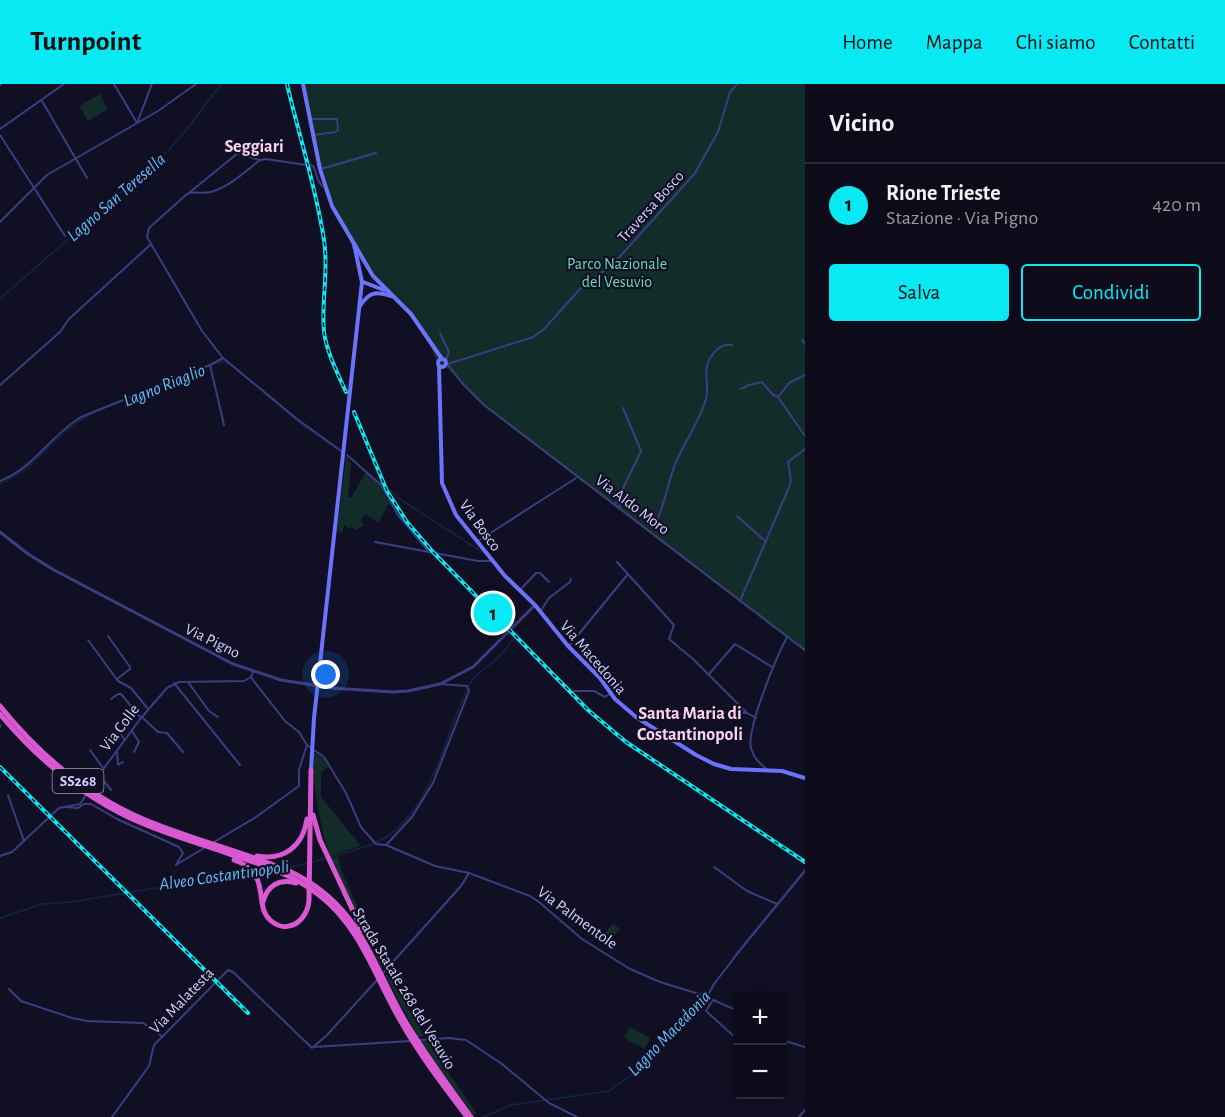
<!DOCTYPE html>
<html lang="it">
<meta charset="utf-8">
<style>
:root{--surface:#0d0b1a;--page:#1b1927;--text:#f1f3f6;--muted:#9a9ba2;--line:#2d2b39;--accent:#09e9f3}
body{margin:0;font-family:"Alegreya Sans",sans-serif;background:var(--page);color:var(--text)}
.controls{position:absolute;right:18px;bottom:18px;display:grid;overflow:hidden;border-radius:6px;box-shadow:0 3px 15px #0003}
.controls button{width:54px;height:54px;display:grid;place-items:center;padding:0;border:0;border-bottom:2px solid var(--line);background:var(--surface);color:var(--text);font:30px sans-serif}
.you{position:absolute;left:326px;top:591px;width:21px;height:21px;margin:-15px;border:4px solid #fff;border-radius:50%;background:#1a73e8;box-shadow:0 0 0 9px #1a73e833}
.badge{display:grid;place-items:center;width:39px;height:39px;border-radius:50%;background:var(--accent);color:#111;font-size:20px;font-weight:700}
.pin{position:absolute;translate:-50% -50%;border:3px solid #fff;box-shadow:0 2px 6px #0006}
.list{margin:0;padding:0;list-style:none}
h2{display:flex;justify-content:space-between;align-items:center;height:78px;margin:0;padding:0 24px;font-size:26px}
h2 small{font-size:20px;font-weight:400;color:var(--muted)}
.list li{display:grid;grid-template-columns:39px 1fr auto;gap:18px;align-items:center;box-sizing:border-box;height:84px;padding:0 24px;border-top:2px solid var(--line)}
.list b{display:block;font-size:22px;white-space:nowrap}
.list p{margin:0;font-size:20px;white-space:nowrap;color:var(--muted)}
.list em{font-size:20px;font-style:normal;color:var(--muted)}
.actions{display:flex;gap:12px;padding:18px 24px}
.actions a{flex:1;padding:14px 0;border:2px solid var(--accent);border-radius:6px;text-align:center;font-size:21px;color:var(--accent)}
.actions .main{background:var(--accent);color:#111}
.map{position:relative;flex:none;width:805px;height:1033px;overflow:hidden}
header{display:flex;align-items:center;gap:36px;box-sizing:border-box;height:84px;padding:0 30px;background:var(--accent);color:#111}
header strong{font-size:28px}
nav{display:flex;gap:33px;margin-inline-start:auto;font-size:21px}
main{display:flex}
aside{flex:1;background:var(--surface)}
.map>svg:first-child{display:block}
.green{fill:#122c2a}
.lines{fill:none;stroke-linecap:round;stroke-linejoin:round}
.stream{stroke:#102746;stroke-width:1.5}
.minor{stroke:#3c3d80;stroke-width:2}
.tertiary{stroke:#3c3d80;stroke-width:3}
.secondary{stroke:#6d72fa;stroke-width:4}
.trunk{stroke:#d858d2;stroke-width:5}
.rail-casing{stroke:#09e9f3;stroke-width:4}
.rail{stroke:#110f23;stroke-width:1.5;stroke-dasharray:4.5;stroke-linecap:butt}
.labels{text-anchor:middle;stroke-width:4.5;stroke-linejoin:round;paint-order:stroke}
.shield{fill:#110f23;stroke:#9a98bc;stroke-width:1.5}
.shield-label{font-size:15px;font-weight:bold;fill:#d5d2fd}
.street-label{font-size:16px;fill:#d5d2fd;stroke:#110f23}
.park-label{font-size:16px;fill:#61dbb5;stroke:#110f23}
.neighbourhood-label{font-size:18px;font-weight:bold;fill:#fdd4f1;stroke:#110f23}
.water-label{font-size:18px;font-style:italic;fill:#64bdf9;stroke:#110f23}
</style>
<header>
<strong>Turnpoint</strong>
<nav><a>Home</a><a>Mappa</a><a>Chi siamo</a><a>Contatti</a></nav>
</header>
<main>
<div class="map">
<svg width="805" height="1033" viewBox="0 0 805 1033">
<rect width="100%" height="100%" fill="#110f23"/>
<g class="green">
<path d="M 301,0 L 805,0 L 805,568 L 500,335 L 480,319 L 448,285 L 438,280 L 428,257 L 420,245 L 398,217 L 390,212 L 372,192 L 354,168 L 348,153 L 335,133 L 324,107 Z"/>
<path d="M 100,10 L 108,25 L 88,37 L 79,22 Z"/>
<path d="M 346,372 L 351,380 L 348,413 L 351,414 L 366,388 L 380,402 L 389,419 L 379,438 L 364,430 L 361,438 L 364,441 L 356,446 L 352,443 L 350,445 L 344,441 L 342,449 L 337,447 Z"/>
<path d="M 313,668 L 323,674 L 329,684 L 325,685 L 321,689 L 321,713 L 361,762 L 330,772 C 319,738 313,704 313,668 Z"/>
<path d="M 338,772 L 342,788 L 384,883 L 382,885 L 331,775 Z"/>
<path d="M 613,839 L 620,845 L 608,859 L 602,853 Z"/>
<path d="M 388,889 L 424,952 L 418,953 L 385,891 Z"/>
<path d="M 630,943 L 650,954 L 645,965 L 624,954 Z"/>
<path d="M 426,956 L 477,1030 L 472,1030 L 420,957 Z"/>
</g>
<g class="lines">
<g class="stream">
<path d="M 0,215 L 169,66 L 183,50 L 221,0"/>
<path d="M 213,280 L 222,278 L 229,280"/>
<path d="M 263,308 L 301,340 L 330,360"/>
<path d="M 377,396 L 383,401"/>
<path d="M 0,400 C 30,388 47,362 72,342 C 91,326 125,317 148,307"/>
<path d="M 387,404 L 401,416 L 484,469"/>
<path d="M 330,773 C 348,768 367,764 383,755 C 435,723 444,650 470,599 L 479,589 L 500,572 L 515,553"/>
<path d="M 313,778 L 326,774"/>
<path d="M 287,784 L 308,779"/>
<path d="M 257,789 L 270,787"/>
<path d="M 0,834 L 42,820 L 71,818 L 162,803 L 198,794 L 252,790"/>
<path d="M 733,873 L 805,785"/>
<path d="M 483,1033 L 511,1021 L 609,1007 L 637,987 L 700,922 L 706,914"/>
</g>
<g class="minor">
<path d="M 114,0 L 137,39"/>
<path d="M 0,1 L 1,0"/>
<path d="M 42,17 L 87,94"/>
<path d="M 311,35 L 337,35 L 338,46 L 335,48 L 314,51"/>
<path d="M 137,39 L 152,0"/>
<path d="M 0,45 L 64,0"/>
<path d="M 0,51 L 65,152"/>
<path d="M 306,81 L 266,75 L 260,76 C 246,87 229,103 211,108 C 203,110 194,107 187,110 L 149,144 L 147,153 L 202,247 L 223,274 L 297,335 L 341,367"/>
<path d="M 309,81 L 313,82 C 318,90 316,99 325,104"/>
<path d="M 321,85 L 376,69"/>
<path d="M 190,108 L 238,69 L 259,76"/>
<path d="M 0,138 L 47,91 L 158,27 L 196,0"/>
<path d="M 440,249 L 449,268 L 446,277"/>
<path d="M 802,256 L 805,260"/>
<path d="M 223,274 L 210,281 L 224,341"/>
<path d="M 446,278 L 462,299 L 484,321 L 805,566"/>
<path d="M 448,280 L 533,253 L 544,245 L 579,206 L 615,178 L 695,89 L 718,48 L 730,8 L 737,0"/>
<path d="M 0,301 L 60,248 L 69,235 L 150,161"/>
<path d="M 741,305 L 749,301 L 762,298 L 773,311 L 778,313 L 805,352"/>
<path d="M 778,313 L 789,299 L 805,291"/>
<path d="M 347,371 L 381,401 L 398,431 L 429,468"/>
<path d="M 0,397 C 34,384 51,351 81,333 L 210,281"/>
<path d="M 615,421 L 641,367 L 623,324"/>
<path d="M 619,424 L 620,421 L 624,421 L 657,436 C 666,417 668,397 676,378 C 685,357 700,337 706,315 C 710,302 702,287 710,274 C 715,266 722,259 732,261"/>
<path d="M 737,432 L 766,458"/>
<path d="M 478,457 L 576,394"/>
<path d="M 375,458 L 478,477 L 493,477"/>
<path d="M 617,478 L 674,541 L 669,555 L 693,575 L 747,629 L 756,634"/>
<path d="M 520,506 L 536,489 L 540,489 L 549,498"/>
<path d="M 740,517 L 787,408 L 791,397 L 788,378 L 805,365"/>
<path d="M 540,528 L 549,514 L 570,498 L 571,495"/>
<path d="M 108,552 L 130,583 L 130,585 L 117,595"/>
<path d="M 88,556 L 118,597 L 131,604 L 148,625"/>
<path d="M 569,562 L 628,490"/>
<path d="M 253,588 L 251,593 L 253,596 L 285,637 L 299,648 L 307,661 L 324,673 L 346,709 L 361,743 L 376,760 L 386,761 L 435,782 L 469,789 L 530,812 L 539,818 L 582,855 L 630,885 L 660,898 L 702,911 L 738,927"/>
<path d="M 709,590 L 735,560 L 772,583"/>
<path d="M 188,598 L 209,627 L 218,633"/>
<path d="M 174,599 L 240,681"/>
<path d="M 574,607 L 594,607 L 605,613 L 611,609"/>
<path d="M 111,615 L 118,610 L 121,610 L 141,634"/>
<path d="M 656,631 L 747,629"/>
<path d="M 142,633 L 158,648 L 167,649 L 183,668"/>
<path d="M 0,641 L 0,643"/>
<path d="M 118,647 L 125,656"/>
<path d="M 132,647 L 139,658 L 134,668"/>
<path d="M 90,666 L 103,684"/>
<path d="M 117,667 L 118,681 L 123,678"/>
<path d="M 768,686 C 761,681 753,673 751,664 C 746,645 777,572 787,553"/>
<path d="M 98,690 L 111,706"/>
<path d="M 90,703 L 141,634 L 167,604 L 179,598 L 244,597 L 251,593"/>
<path d="M 8,711 L 24,757"/>
<path d="M 65,723 L 78,724 L 84,720 L 91,720 L 117,735 L 179,763 L 183,769 L 176,781"/>
<path d="M 214,758 L 256,733 L 299,702 L 299,686 L 307,661"/>
<path d="M 386,761 L 412,733 L 433,699 L 469,607 L 467,602 L 440,600"/>
<path d="M 0,772 L 12,768 L 59,724 L 80,720 L 86,711"/>
<path d="M 176,781 L 204,764"/>
<path d="M 714,783 L 747,807 L 777,820"/>
<path d="M 383,889 L 461,802 L 469,789"/>
<path d="M 9,905 L 21,917 L 72,934 L 87,937 L 143,939 L 163,953"/>
<path d="M 707,913 L 714,900 L 741,865 L 805,787"/>
<path d="M 713,916 L 706,927 L 738,956"/>
<path d="M 419,956 L 449,954 L 466,956 L 502,980 L 549,1019 L 577,1033"/>
<path d="M 782,956 L 805,963"/>
<path d="M 314,963 L 410,957"/>
<path d="M 112,1033 L 149,982 L 154,961 L 228,886 L 233,888 L 312,964 L 327,951 L 377,896"/>
<path d="M 799,1033 L 805,1026"/>
</g>
<path class="tertiary" d="M 0,448 L 28,470 L 54,486 L 233,580 L 281,596 L 332,604 L 393,608 L 408,607 L 440,600 L 473,583 L 535,521"/>
<g class="secondary">
<path d="M 303,0 L 320,85 L 332,122 L 373,192 L 411,230 L 442,275"/>
<path d="M 363,198 L 384,206"/>
<path d="M 360,222 C 369,208 376,207 391,212"/>
<circle cx="442" cy="279" r="4"/>
<path d="M 439,282 L 442,399 L 456,431 L 505,492 L 535,521 L 568,562 L 600,594 L 615,615 L 636,633 L 696,671 L 714,680 L 731,685 L 782,687 L 805,694"/>
<path d="M 311,686 L 314,634 L 362,198 L 354,160"/>
</g>
<g class="trunk">
<path d="M 0,622 C 38,669 87,711 143,735 C 190,755 241,767 289,787 C 359,820 369,873 404,935 C 424,969 448,1001 471,1033"/>
<path d="M 0,630 C 35,672 80,710 130,734 C 154,745 178,753 203,761 C 242,775 286,785 319,811 C 360,842 375,893 400,936 C 419,970 443,1001 467,1033"/>
<path d="M 313,731 L 320,756 L 362,846"/>
<path d="M 257,772 C 284,777 303,762 307,735"/>
<path d="M 234,776 C 243,779 251,784 256,793 C 264,806 258,825 270,836 C 288,852 308,836 309,816 L 311,686"/>
<path d="M 263,818 C 267,802 279,794 296,799"/>
</g>
<g class="rail-casing">
<g id="rail">
<path d="M 287,0 C 299,52 316,103 324,156 C 329,187 321,217 324,248 C 327,269 337,288 346,308"/>
<path d="M 354,328 L 387,407 L 407,438 L 433,468 L 588,626 L 626,658 L 805,778"/>
<path d="M 0,683 L 248,929"/>
</g>
</g>
<use href="#rail" class="rail"/>
</g>
<g class="labels">
<rect class="shield" x="52.5" y="685" width="51" height="24" rx="4.5"/>
<g class="shield-label">
<text x="78" y="702">SS268</text>
</g>
<g class="street-label">
<text transform="translate(650 122) rotate(-48)" y="6">Traversa Bosco</text>
<text transform="translate(633 420) rotate(37)" y="6">Via Aldo Moro</text>
<text transform="translate(481 441) rotate(54)" y="6">Via Bosco</text>
<text transform="translate(213 556) rotate(26)" y="6">Via Pigno</text>
<text transform="translate(594 573) rotate(49)" y="6">Via Macedonia</text>
<text transform="translate(119 643) rotate(-53)" y="6">Via Colle</text>
<text transform="translate(578 833) rotate(36)" y="6">Via Palmentole</text>
<text transform="translate(405 904) rotate(59)" y="6">Strada Statale 268 del Vesuvio</text>
<text transform="translate(181 916) rotate(-46)" y="6">Via Malatesta</text>
</g>
<g class="park-label">
<text x="617" y="185">Parco Nazionale<tspan x="617" dy="18">del Vesuvio</tspan></text>
</g>
<g class="neighbourhood-label">
<text x="254" y="68">Seggiari</text>
<text x="690" y="635">Santa Maria di<tspan x="690" dy="21">Costantinopoli</tspan></text>
</g>
<g class="water-label">
<text transform="translate(116 113) rotate(-41)" y="6">Lagno San Teresella</text>
<text transform="translate(164 301) rotate(-22)" y="6">Lagno Riaglio</text>
<text transform="translate(224 791) rotate(-8)" y="6">Alveo Costantinopoli</text>
<text transform="translate(669 949) rotate(-46)" y="6">Lagno Macedonia</text>
</g>
</g>
</svg>
<div class="controls">
<button>+</button>
<button>−</button>
</div>
<div class="you"></div>
<div class="pin badge" style="left:493px;top:529px">1</div>
</div>
<aside>
<h2>Vicino<small></small></h2>
<ul class="list">
<li><span class="badge">1</span><div><b>Rione Trieste</b><p>Stazione · Via Pigno</p></div><em>420 m</em></li>
</ul>
<div class="actions"><a class="main">Salva</a><a>Condividi</a></div>
</aside>
</main>
